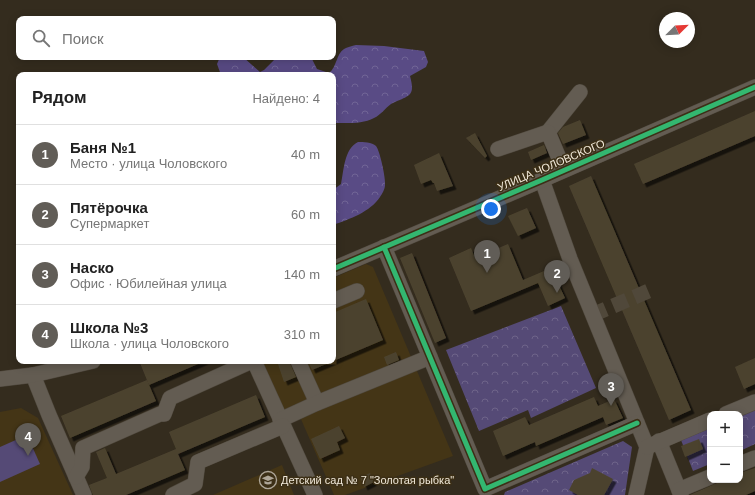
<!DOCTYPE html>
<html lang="ru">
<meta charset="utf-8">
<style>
:root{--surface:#fff;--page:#f2f2f2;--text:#222;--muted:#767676;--line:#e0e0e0;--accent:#615d57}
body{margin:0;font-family:Helvetica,sans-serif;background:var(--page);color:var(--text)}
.controls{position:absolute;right:12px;bottom:12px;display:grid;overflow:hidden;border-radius:8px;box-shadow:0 2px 10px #0003}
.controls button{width:36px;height:36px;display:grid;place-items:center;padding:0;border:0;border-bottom:1px solid var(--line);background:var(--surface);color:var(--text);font:20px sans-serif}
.compass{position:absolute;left:659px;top:12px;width:36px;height:36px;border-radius:50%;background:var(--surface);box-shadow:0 2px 10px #0003;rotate:66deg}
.you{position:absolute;left:491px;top:209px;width:14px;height:14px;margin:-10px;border:3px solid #fff;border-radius:50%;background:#1a73e8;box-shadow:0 0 0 6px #1a73e833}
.badge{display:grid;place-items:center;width:26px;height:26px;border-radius:50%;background:var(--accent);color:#fff;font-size:13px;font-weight:700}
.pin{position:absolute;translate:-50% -33px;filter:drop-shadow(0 1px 2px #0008)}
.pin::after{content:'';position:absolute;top:21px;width:14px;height:12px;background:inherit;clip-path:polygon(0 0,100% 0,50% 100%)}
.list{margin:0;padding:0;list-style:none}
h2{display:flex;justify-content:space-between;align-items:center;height:52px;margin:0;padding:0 16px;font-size:17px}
h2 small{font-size:13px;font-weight:400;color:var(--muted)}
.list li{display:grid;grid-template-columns:26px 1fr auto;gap:12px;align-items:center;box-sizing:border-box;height:60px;padding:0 16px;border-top:1px solid var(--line)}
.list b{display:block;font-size:15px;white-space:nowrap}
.list p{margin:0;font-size:13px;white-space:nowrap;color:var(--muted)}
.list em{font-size:13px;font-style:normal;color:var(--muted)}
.icon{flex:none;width:22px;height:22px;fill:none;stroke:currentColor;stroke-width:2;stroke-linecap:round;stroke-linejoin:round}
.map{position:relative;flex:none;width:755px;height:495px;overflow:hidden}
.search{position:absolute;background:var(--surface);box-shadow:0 2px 10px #0003;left:16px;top:16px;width:320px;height:44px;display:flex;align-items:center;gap:10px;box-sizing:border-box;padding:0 14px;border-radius:8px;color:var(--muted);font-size:15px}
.panel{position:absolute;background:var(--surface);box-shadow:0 2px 10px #0003;left:16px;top:72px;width:320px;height:292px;border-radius:8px}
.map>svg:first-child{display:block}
.built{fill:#443516}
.grass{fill:#554a76}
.forest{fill:url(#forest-crowns)}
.park{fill:url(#park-crowns)}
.building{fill:#4c432f;filter:url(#shadow)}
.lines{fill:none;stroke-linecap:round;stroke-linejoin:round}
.minor-tunnel{stroke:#50483a;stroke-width:15;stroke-dasharray:15 8;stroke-linecap:butt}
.minor-casing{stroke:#50493e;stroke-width:16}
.minor{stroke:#635c52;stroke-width:15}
.cycleway-casing{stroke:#3c2f16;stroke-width:8}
.cycleway{stroke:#33b770;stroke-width:5}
.labels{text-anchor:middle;stroke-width:3;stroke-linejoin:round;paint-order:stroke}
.street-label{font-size:11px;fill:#f0e8d9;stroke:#3c2f16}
.poi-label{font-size:11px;fill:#f0e8d9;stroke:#3c2f16;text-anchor:start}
</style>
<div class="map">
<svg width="755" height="495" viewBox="0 0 755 495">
<defs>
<pattern id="forest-crowns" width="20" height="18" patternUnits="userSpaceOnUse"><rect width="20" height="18" fill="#594b85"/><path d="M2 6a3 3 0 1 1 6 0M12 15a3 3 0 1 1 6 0" fill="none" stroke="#716596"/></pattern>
<pattern id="park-crowns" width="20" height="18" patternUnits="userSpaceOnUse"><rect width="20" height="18" fill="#554a76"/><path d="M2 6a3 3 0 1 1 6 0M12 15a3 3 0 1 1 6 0" fill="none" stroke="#6e6489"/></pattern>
<filter id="shadow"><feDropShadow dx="3.5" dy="3.5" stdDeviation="0" flood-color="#0009"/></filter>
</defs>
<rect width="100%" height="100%" fill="#342c1e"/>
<g class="built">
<path d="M 366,264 L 373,267 L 453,456 L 345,495 L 334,495 L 297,410 L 285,412 L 262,361 L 333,361 L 333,278 Z"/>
<path d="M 21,408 L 38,418 L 73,495 L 0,495 L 0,412 Z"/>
<path d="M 282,465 L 294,495 L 213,495 Z"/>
</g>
<path class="grass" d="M 27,435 L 40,464 L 0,482 L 0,447 Z"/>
<g class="forest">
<path d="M 356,45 L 384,46 L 424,51 L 428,62 L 426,67 L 410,76 C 416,98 408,95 391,104 C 385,108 381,115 374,118 C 363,124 348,123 336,123 L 333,125 L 333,75 L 221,75 L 217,64 L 220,57 L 243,57 L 260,72 L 264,70 L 277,57 L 311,57 L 317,69 L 329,73 C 337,67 336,54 344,49 C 347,47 352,46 356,45 Z"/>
<path d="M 358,142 C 363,142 372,142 376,146 C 380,151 386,179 385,185 C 385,189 382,194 380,197 C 370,212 350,219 333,225 L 333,190 L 341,184 C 344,170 344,149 358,142 Z"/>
</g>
<g class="park">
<path d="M 561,306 L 596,388 L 531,418 L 528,410 L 479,431 L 446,350 Z"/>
<path d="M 755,408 L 755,444 L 740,451 L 740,414 Z"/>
<path d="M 710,427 L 710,464 L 693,471 L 681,440 Z"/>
<path d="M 623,441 L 632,447 L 625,495 L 504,495 L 505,492 Z"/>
</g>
<g class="building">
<path d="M 755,111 L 755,136 L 643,184 L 634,164 Z"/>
<path d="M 580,120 L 586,135 L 563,144 L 558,133 L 563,127 Z"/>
<path d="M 475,133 L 487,156 L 485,158 L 466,138 Z"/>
<path d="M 544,145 L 547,153 L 531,160 L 528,152 Z"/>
<path d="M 439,153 L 453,186 L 437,191 L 434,183 L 433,183 L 431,180 L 421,184 L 414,165 Z"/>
<path d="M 591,176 L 691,410 L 669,420 L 569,186 Z"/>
<path d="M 527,208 L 536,228 L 518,236 L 508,216 Z"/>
<path d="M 508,244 L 523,280 L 551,268 L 565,298 L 548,306 L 538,283 L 471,311 L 449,258 L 471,248 L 475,258 Z"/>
<path d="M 412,253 L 446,338 L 435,343 L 400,258 Z"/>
<path d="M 366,299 L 383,340 L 312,370 L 308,361 L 333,361 L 333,313 Z"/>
<path d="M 396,352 L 399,360 L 387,365 L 384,357 Z"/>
<path d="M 755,358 L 755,384 L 744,389 L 735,367 Z"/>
<path d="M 145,361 L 205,361 L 149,385 L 140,363 Z"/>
<path d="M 277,361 L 289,361 L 296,377 L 284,382 Z"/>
<path d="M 147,380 L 156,401 L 70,438 L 61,416 Z"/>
<path d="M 256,395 L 265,417 L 178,454 L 185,470 L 126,495 L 93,495 L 89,485 L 107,478 L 96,452 L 105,448 L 116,474 L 176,449 L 169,432 Z"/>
<path d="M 594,397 L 598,406 L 614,399 L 623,418 L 606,425 L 603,417 L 536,446 L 535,442 L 503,456 L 493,431 L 525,417 L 529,425 Z"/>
<path d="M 339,426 L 345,438 L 337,442 L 340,450 L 320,459 L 311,439 Z"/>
<path d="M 699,439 L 703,449 L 685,457 L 681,446 Z"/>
<path d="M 592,468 L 613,479 L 604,495 L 578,495 L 569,490 L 574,480 L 590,473 Z"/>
<path d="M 755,468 L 755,491 L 746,495 L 690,495 L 724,480 L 740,480 L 740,473 Z"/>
<path d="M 370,473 L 374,482 L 364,487 L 360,477 Z"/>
</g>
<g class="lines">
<path class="minor-tunnel" d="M 592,315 L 651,290"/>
<g class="minor-casing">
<g id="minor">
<path d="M 548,132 L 580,92"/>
<path d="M 498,149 L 548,132 L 564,170"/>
<path d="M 542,180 L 570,259 L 647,447 L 636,495"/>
<path d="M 384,247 L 485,489 L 637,423"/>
<path d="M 333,269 L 542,180 L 755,87"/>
<path d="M 333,301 L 357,291"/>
<path d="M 254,361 L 315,495"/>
<path d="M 298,361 L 317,403"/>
<path d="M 33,375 L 49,415 L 84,495"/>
<path d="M 0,379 L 33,375 L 93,361"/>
<path d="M 726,414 L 755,402"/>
<path d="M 280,420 L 317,403 L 430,357"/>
<path d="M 659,441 L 681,495"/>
<path d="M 647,447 L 710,420"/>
<path d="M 740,464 L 755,458"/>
<path d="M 76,477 L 82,467 L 83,448 L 160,414 L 164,414 L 170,398 L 252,361"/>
<path d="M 679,490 L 710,477"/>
<path d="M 173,495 L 195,484 L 198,462 L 283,426"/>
</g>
</g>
<use href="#minor" class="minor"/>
<g class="cycleway-casing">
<g id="cycleway">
<path d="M 384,247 L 485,489 L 637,423"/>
<path d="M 333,269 L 542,180 L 755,87"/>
</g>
</g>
<use href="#cycleway" class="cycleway"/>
</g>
<defs>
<g id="school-ring" transform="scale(0.9)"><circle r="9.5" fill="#3c2f16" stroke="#aea698" stroke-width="1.5"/><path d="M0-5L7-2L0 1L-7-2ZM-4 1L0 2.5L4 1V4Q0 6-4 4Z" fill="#aea698"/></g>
</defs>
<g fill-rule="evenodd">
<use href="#school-ring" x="268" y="480"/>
</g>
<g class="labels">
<g class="street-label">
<text transform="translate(551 165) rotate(-23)" y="4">УЛИЦА ЧОЛОВСКОГО</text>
</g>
<g class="poi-label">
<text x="281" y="484">Детский сад № 7 "Золотая рыбка"</text>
</g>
</g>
</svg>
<div class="controls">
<button>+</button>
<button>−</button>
</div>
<svg class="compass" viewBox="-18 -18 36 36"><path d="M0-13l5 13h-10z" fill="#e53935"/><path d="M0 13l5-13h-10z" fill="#767676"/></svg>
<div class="you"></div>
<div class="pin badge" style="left:487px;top:273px">1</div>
<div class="pin badge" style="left:557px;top:293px">2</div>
<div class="pin badge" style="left:611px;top:406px">3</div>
<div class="pin badge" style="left:28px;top:456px">4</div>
<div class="search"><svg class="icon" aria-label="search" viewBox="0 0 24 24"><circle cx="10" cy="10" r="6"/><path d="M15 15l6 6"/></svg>Поиск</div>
<section class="panel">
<h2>Рядом<small>Найдено: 4</small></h2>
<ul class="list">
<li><span class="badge">1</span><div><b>Баня №1</b><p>Место · улица Чоловского</p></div><em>40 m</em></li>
<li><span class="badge">2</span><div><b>Пятёрочка</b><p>Супермаркет</p></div><em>60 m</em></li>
<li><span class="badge">3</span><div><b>Наско</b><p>Офис · Юбилейная улица</p></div><em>140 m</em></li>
<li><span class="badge">4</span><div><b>Школа №3</b><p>Школа · улица Чоловского</p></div><em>310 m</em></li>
</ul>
</section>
</div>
